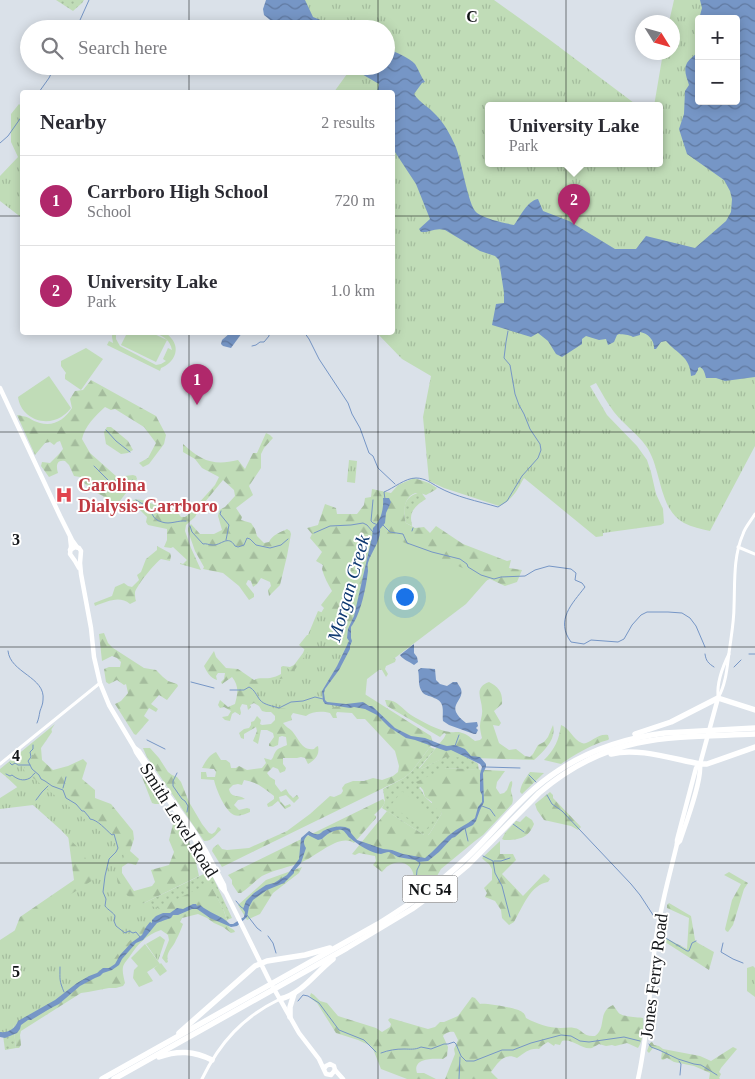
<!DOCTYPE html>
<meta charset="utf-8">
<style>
:root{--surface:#fff;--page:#f7f7f7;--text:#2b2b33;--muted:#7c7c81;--line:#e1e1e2;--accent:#b0286b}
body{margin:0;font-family:Georgia,serif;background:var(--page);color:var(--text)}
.controls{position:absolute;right:15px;top:15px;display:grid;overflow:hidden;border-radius:5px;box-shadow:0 2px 12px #0003}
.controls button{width:45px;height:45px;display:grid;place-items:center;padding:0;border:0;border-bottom:1px solid var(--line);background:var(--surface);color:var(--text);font:25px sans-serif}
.compass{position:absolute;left:635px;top:15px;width:45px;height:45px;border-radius:50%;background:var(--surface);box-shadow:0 2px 12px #0003;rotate:127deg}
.you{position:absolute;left:404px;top:596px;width:18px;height:18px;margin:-12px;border:4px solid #fff;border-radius:50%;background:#1a73e8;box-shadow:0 0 0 8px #1a73e833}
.badge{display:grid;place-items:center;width:32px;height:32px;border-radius:50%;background:var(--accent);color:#fff;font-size:16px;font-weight:700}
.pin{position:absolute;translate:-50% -41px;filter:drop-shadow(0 1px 2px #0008)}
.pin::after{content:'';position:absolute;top:26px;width:18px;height:15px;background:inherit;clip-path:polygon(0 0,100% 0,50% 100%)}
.popup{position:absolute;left:485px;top:102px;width:178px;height:65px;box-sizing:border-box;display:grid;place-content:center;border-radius:5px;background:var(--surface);filter:drop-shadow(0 1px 4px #0005);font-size:16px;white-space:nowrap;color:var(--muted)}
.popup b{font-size:19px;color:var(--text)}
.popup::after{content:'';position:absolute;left:50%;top:100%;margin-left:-10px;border:10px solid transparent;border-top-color:var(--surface)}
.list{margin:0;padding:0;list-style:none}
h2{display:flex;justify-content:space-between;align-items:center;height:65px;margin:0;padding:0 20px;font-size:21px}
h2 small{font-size:16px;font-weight:400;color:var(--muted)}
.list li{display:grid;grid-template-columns:32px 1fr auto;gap:15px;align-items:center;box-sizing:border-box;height:90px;padding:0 20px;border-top:1px solid var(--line)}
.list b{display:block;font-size:19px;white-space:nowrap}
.list p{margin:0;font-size:16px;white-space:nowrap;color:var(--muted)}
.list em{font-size:16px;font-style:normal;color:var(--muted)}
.icon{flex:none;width:28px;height:28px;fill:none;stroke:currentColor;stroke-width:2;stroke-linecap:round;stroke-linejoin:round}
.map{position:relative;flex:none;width:755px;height:1079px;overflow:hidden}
.search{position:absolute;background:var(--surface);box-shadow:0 2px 12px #0003;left:20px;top:20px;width:375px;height:55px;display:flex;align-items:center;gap:12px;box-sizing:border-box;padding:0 18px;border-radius:28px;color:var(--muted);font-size:19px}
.panel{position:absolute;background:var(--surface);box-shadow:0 2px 12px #0003;left:20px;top:90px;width:375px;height:245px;border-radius:5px}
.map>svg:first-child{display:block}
.grass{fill:url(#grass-dots)}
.forest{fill:url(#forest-firs)}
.park{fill:url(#park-tufts);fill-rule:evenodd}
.garden{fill:#c0dcb7}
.water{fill:url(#water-waves)}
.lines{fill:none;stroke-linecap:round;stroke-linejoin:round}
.stream{stroke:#7696c6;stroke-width:1}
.minor{stroke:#fff;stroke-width:3}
.major{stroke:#fff;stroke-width:4.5}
.highway{stroke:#fff;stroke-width:5.5}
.grid{fill:none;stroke:#131518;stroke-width:1;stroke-opacity:0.55}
.labels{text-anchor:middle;stroke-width:4;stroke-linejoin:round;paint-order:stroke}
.shield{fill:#fff;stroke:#5a5b5d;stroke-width:1}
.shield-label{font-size:16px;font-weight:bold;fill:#131518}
.health-label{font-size:18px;font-weight:bold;fill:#be3a42;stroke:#fff;text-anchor:start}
.street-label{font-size:18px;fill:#131518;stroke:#fff}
.water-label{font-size:19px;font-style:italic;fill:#0d3871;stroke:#fff}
.grid-label{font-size:16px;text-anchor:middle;font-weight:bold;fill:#131518;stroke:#fff;stroke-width:4;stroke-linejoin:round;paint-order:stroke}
</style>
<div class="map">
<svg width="755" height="1079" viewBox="0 0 755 1079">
<defs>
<pattern id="grass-dots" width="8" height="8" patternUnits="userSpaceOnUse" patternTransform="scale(1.25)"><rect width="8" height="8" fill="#c0dcb7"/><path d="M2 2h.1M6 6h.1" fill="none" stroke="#a4bc9d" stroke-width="1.8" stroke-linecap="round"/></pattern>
<pattern id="forest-firs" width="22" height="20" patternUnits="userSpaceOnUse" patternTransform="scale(1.25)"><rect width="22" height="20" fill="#c0dcb7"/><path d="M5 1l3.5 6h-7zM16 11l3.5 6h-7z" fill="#a4bc9d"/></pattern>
<pattern id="park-tufts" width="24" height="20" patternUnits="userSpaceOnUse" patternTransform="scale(1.25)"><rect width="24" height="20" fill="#c0dcb7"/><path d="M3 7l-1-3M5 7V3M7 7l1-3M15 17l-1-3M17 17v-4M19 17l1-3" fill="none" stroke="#a4bc9d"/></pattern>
<pattern id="water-waves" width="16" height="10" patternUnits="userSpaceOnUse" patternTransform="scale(1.25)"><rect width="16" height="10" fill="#7696c6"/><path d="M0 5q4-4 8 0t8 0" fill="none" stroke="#6079a0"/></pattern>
</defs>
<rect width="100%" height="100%" fill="#dae1e9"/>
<g class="grass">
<path d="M 56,0 L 84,0 L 82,3 L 73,11 Z"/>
<path d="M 421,492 L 426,499 C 419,503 411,509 411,518 C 411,521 412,524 412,526 L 406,523 C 402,507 404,496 421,492 Z"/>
<path d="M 430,747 L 435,749 L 419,768 L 421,769 L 445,757 L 466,757 L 477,763 L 478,764 L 479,770 L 446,768 L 419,788 C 423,791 423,795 426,798 C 430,802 438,808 442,813 L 430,833 L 428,835 L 424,835 L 382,808 L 385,802 L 383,789 L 404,778 L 412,771 Z"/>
<path d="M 210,871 L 232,918 L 227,920 L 224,911 L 210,884 L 12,979 L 9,988 L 16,1048 L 5,1050 L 0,1013 L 0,973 Z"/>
</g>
<g class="forest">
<path d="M 91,380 L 156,416 L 166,435 L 164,444 L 149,464 L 143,467 L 139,463 L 148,458 L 156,443 L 144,427 L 115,409 L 111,410 L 105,407 C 95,416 85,426 82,439 L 90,453 L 117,477 L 133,475 L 136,476 L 137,479 L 112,511 L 103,496 L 95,492 L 85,484 L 80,477 L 74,476 L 69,465 L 65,461 C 56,459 56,467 58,473 L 49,477 L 41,466 L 42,462 L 50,463 L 59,454 L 63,449 L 60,441 L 57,442 L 54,445 L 50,442 L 45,443 L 35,455 L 17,415 C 21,416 25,416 29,418 C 32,420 36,422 40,423 C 54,427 65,419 72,408 L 70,399 L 75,391 L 83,390 Z"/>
<path d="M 107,427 L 111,427 L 128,441 L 133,450 L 128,453 L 121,454 L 106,444 L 104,432 Z"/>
<path d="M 266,433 L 270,435 L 273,438 L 264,448 L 261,454 L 261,468 L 249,486 L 253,495 L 236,508 L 242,517 L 241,520 L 251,523 L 255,529 L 257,536 L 264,543 L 269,542 C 272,535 281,532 287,529 L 290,531 L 291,534 L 287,556 L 280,585 L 269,596 L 268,590 L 271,586 L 270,582 L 261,578 L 257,584 L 253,587 L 251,581 L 248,580 L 246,584 L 254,594 L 254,597 L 249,600 L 239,586 L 223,573 L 203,569 L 204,567 L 195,551 L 188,531 L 188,528 L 191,524 L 200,534 L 214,534 L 222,530 L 218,516 L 219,511 L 221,509 L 225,507 L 235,496 L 234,490 L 223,480 L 200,508 L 195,517 L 186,525 L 185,531 L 191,548 L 201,570 L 180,564 L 180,563 L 183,564 L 187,560 L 173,547 L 171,548 L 164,547 L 167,540 L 167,529 L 148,525 L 146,522 L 147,517 L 133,503 L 133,500 C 146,497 155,509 168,506 L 170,508 L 175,509 L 181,517 L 185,517 L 193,511 L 200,509 L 197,505 L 215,485 L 219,477 L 202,468 L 195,459 L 183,452 L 183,444 C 201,461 214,466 238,460 L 245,469 L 253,453 L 257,453 Z"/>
<path d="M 414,478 L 429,483 L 437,488 L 435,490 L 426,495 C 407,486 401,508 406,523 L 415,528 L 424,527 L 430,533 L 436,526 L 463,544 L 507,561 L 511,560 L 509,568 L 522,570 L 517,582 L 505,586 L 490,579 L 483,582 L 387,655 L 396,659 L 395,662 L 386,666 L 385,669 L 388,674 L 386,677 L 382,670 L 378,669 L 366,678 L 363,693 L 431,736 L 433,743 L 412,771 L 404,778 L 222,867 L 212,851 L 213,848 L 218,844 L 222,849 L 227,850 L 249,848 L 287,831 L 310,814 L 330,796 L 334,797 L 341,794 L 343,791 L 342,788 L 345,784 L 353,781 L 364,781 L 373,778 L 382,780 L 393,776 L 398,772 L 399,766 L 395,751 L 365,719 L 357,719 L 352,713 L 337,712 L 336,714 L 337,718 L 333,718 L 330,713 C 323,711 312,711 306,716 L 293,713 L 291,716 L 292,720 L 283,723 C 286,727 289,728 292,731 C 299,739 302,751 314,749 L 316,747 L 318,746 C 320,755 315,760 308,764 L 305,758 L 301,757 L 297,758 L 283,758 L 283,764 L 286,768 L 285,771 L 280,773 L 278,769 L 273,767 L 267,773 L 270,777 L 275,780 L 275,784 L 281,792 L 286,789 L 289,794 L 293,798 L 297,795 L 299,798 L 294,803 L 286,795 L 279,797 L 280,801 L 285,806 L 290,804 L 291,806 L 285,809 L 278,801 L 272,806 L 268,807 L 267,804 L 274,799 L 274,796 C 264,788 257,782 244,780 L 242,785 L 238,784 L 233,785 L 229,789 C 231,799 239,794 245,799 L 238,800 L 234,805 L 239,810 L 247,808 L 250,809 L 250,812 C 245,814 239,817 234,815 C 225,811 216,789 214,780 L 201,779 L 201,772 L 206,772 L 207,777 L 215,777 L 216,772 L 214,769 L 202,768 C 205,762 209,755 216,752 L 221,760 L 226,760 L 230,763 L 231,768 L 236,768 L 239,766 L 247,770 L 262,768 L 266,763 L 264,758 L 271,760 C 274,757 273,755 276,751 C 278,748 283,747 287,745 L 286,737 L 282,736 L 279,737 L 278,745 L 273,747 L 269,746 L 269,744 L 274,737 L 273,733 L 267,730 L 261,730 L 258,744 L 253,741 L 257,731 L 256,727 L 244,734 L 244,739 L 241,738 L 239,733 L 244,729 L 249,728 L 251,725 L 251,722 L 254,721 L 257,716 L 261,720 L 260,724 L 262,725 L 271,724 L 275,720 L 275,716 L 271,712 L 266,712 L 262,711 L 259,706 L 254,703 L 250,705 L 251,707 L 248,710 L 247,705 L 242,704 L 240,708 L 241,713 L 240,715 L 235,712 L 232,714 L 230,721 L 225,720 L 222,717 L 228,716 L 231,711 L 224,707 L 220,708 L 218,705 L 220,700 L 228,707 L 235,704 C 238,693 239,686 232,677 L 222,684 L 221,682 L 224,679 L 225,673 L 218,673 L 216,676 L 217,680 C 210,678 207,672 204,666 L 214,651 L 216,657 L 226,668 L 238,669 L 254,680 C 260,677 264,679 270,678 C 274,677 278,676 281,674 L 281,667 L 283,666 L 290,667 L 294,665 L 303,653 L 315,623 L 324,608 L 321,605 L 332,591 C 328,584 324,577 322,569 L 323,565 L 316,561 L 322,552 L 310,538 L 312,534 L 307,528 L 318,525 L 325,504 L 336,508 L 337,514 L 357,514 L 364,505 L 365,498 L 371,497 L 372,489 L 391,493 L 398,485 Z"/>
<path d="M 157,546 L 170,553 L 171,556 L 170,561 L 161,559 C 154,564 138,584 135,592 C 135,594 135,599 136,601 L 130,604 C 119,595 107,602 95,606 L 94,603 L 112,596 L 115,587 L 124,583 L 128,586 L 132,587 L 139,580 L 137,575 L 141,572 L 146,559 L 157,550 Z"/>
<path d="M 104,633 L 108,643 L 113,648 L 144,668 L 156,670 L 163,677 L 168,681 L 177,684 L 178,686 L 167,700 L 159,695 L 151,704 L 158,709 L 156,712 L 149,708 L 144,716 L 149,720 L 136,735 L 134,734 L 115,704 L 121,701 L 128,693 L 126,684 L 124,685 L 117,680 L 109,684 L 106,682 L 104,669 L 109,667 L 120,667 L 121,662 L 117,658 L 112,656 L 102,661 L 99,634 Z"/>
<path d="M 489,682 C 499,687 503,693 502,704 L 494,711 L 501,723 L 499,726 L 493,725 L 499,743 L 509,750 L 516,749 L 525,756 L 530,757 L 533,754 L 538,745 L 544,742 L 548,737 L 553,725 C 557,739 544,751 534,760 L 446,757 L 421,769 L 419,769 L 444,738 L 446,734 L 444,733 L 440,737 L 387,706 L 385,700 C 397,699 402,709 411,715 C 421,721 439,731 450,732 C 455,733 458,731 462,733 C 467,734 471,738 475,741 L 480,740 L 482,738 C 481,734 480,730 480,726 C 480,720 483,715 482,709 C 482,699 473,688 489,682 Z"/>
<path d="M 561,725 C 570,728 573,740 582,743 C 588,746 597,733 608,735 L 609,739 L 608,740 C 592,744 574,755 561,764 L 544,760 C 555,749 559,740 561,725 Z"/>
<path d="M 51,728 L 52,732 L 41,748 L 42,760 L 53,770 L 68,766 L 83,759 L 87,763 L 82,779 L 95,790 L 95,798 L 111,804 L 133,831 L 134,839 L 130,851 L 139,859 L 136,865 L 128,863 L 122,867 L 122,873 L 134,891 L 152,886 L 155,882 L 151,870 L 169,865 L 174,852 L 169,840 L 174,820 L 176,822 L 193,849 L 199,876 L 87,931 L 13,935 L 20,917 L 74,880 L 68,835 L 0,771 Z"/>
<path d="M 143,748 L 150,748 L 159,758 L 168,772 L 172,775 L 177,777 L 181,782 L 189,802 L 202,824 L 209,833 L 212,834 L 215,832 L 218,827 L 220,828 L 221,830 C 216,834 211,842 204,841 L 147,757 Z"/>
<path d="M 446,768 L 505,771 L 497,782 L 496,788 L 500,794 L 504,793 L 507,790 L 510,782 L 512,781 C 513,785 511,787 511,791 C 512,796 514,799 512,804 L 483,835 L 475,841 L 441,869 L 434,881 L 412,898 L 410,894 C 414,889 414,886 414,879 C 414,864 400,858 388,866 C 386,867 384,870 382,872 L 373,865 L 376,861 L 375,856 L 359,853 L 355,855 L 352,854 L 387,811 L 424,835 L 428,835 L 430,833 L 442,813 L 432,805 L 432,802 L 425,797 L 423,790 L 416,782 Z"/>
<path d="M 530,772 L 544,773 L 522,794 L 520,792 C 521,784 525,779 530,772 Z"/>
<path d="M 142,777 L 144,777 L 162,804 L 155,804 L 152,803 Z"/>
<path d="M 550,792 L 553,795 L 553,798 L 581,827 L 578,830 L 571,826 L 544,820 L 537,810 L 535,804 Z"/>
<path d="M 383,799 L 385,802 L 383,806 L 374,815 L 376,816 L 376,818 L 354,843 C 339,833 316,857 302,862 C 290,867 273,870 262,876 C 255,881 248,888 241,893 L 238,893 L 232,884 L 232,880 L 228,875 Z"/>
<path d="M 526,816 L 532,820 L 534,824 C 528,839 518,840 504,840 L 502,839 L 505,833 L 516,821 L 520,822 Z"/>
<path d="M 500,841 L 500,854 L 513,854 L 516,860 L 502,874 L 523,896 L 544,874 L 550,879 L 548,882 C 531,884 522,908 514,922 L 509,925 L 502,918 L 501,910 L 495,901 L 485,897 L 487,893 L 484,888 L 492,880 L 492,869 L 489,864 L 485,861 L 482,858 Z"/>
<path d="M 302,867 L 299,873 L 273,893 L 260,914 L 247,920 L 238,905 L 266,880 Z"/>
<path d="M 729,872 L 748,883 L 744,889 L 733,925 L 728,932 L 726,931 L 725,929 L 732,900 L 741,884 L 724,875 Z"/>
<path d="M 210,883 L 224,911 L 229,927 L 234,930 L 235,932 L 231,933 L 223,927 L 214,923 L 207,918 L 198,914 L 182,918 L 180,922 L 183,924 C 181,929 179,935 176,940 C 173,948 165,952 168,962 L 166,963 L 162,958 L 169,940 L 168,935 L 161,930 C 146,935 138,944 130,956 C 128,959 124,963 123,967 C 122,972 124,978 125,983 L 123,986 L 116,988 L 109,988 L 88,992 L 81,993 L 21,1031 L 20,1035 L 21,1045 L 19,1048 L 16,1048 L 9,988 L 12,979 Z"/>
<path d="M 669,903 L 691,916 L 695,940 L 698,943 L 714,952 L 709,970 L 665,942 L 662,941 L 660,937 L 662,936 L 687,949 L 689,918 L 667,908 L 667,905 Z"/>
<path d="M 311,993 L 314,995 L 320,1001 L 327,1003 L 338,1016 L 376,1028 L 382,1032 L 390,1027 L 391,1024 L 388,1020 L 390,1018 L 428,1029 L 435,1027 L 440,1022 L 444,1022 L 458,1016 L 472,997 L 475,998 L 480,1004 C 487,1003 517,1008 522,1012 C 525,1014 525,1015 526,1018 C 537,1024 549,1028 561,1028 C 565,1028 570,1027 574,1028 C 583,1029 582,1037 595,1036 C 607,1028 597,1012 613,1005 C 615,1007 616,1010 618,1012 C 621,1017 637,1017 643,1018 C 644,1027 643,1041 638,1048 L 627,1043 L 615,1046 L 612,1045 L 606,1046 L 599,1044 C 597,1045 594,1047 592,1048 C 581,1050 573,1038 562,1041 L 560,1045 L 555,1044 L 554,1046 L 548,1042 L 543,1045 L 539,1049 C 529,1048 525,1053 517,1058 C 504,1052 498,1063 491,1072 L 498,1079 L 445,1079 L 455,1054 L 454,1049 L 458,1040 L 454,1032 C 450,1031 445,1033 443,1036 L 448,1047 L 447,1056 L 443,1059 C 433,1058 412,1058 417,1073 L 424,1073 L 436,1079 L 407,1079 L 381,1069 L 373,1049 L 371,1046 L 358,1040 L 336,1033 L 317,1003 L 313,1000 L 310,996 Z"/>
<path d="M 652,1042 L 654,1045 L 659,1046 L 663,1049 L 700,1056 L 711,1061 L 733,1047 L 737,1049 L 721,1068 L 719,1072 L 721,1074 L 719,1078 L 720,1079 L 709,1079 L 710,1073 L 694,1066 L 674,1062 L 667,1058 L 663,1060 L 661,1059 L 662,1051 L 653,1048 L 649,1053 L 647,1051 L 650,1043 Z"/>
</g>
<g class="park">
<path d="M 269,0 L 494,0 L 550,40 L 638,106 L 489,106 L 489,164 L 659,164 L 659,106 L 654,106 L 663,53 L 672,52 L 672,22 L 669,22 L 674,0 L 755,0 L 755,446 L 710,531 C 701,529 692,527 684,523 C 658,509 662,468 646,446 C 637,433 623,424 614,412 C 607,403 602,393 596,383 L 590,386 L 607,415 L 637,446 L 647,460 L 651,472 L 656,494 L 663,509 L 664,523 L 661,525 L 603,533 L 603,536 L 596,537 L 524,478 C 517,490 513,500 499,506 L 444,488 L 429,481 L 423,417 L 431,376 L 402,359 L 377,333 L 392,332 L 392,92 L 334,92 L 352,67 L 386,66 L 386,29 L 292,29 ZM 699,19 L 736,19 L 736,101 L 699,101 Z"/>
<path d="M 19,104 L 22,107 L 22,218 L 0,201 L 0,176 L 18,157 L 11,142 L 11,114 Z"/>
<path d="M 349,460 L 357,461 L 355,483 L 347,482 Z"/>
<path d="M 318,611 L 353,623 L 349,630 L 347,648 L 327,703 L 341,706 L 319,710 L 267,708 L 247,693 L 247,690 L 261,684 L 263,682 L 285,678 L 287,668 L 293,672 L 308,652 L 299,645 L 307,635 L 308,635 Z"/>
<path d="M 55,724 L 23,770 L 126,852 C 123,859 118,867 117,874 C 114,903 160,907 181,914 L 170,914 L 147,919 L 140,930 L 119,952 L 110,965 L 89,976 L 35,1013 L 15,1023 L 11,1029 L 5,1034 L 0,1034 L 0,940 L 93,880 L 84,854 L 61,830 L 33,805 L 0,809 L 0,798 L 19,786 L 0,772 L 0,769 Z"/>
<path d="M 160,936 L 165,940 L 158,961 L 146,944 Z"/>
<path d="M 753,966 L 755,968 L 755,997 L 747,991 L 747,968 Z"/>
</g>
<g class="garden">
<path d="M 112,333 L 116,333 L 116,339 L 120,346 L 156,365 L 161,364 L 166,361 L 163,359 L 168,348 L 172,350 C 170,340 164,337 156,333 C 156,333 163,332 164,333 C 166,333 170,336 171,338 C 181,349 174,363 161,368 L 160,371 L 107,345 L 109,341 L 113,343 L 112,337 Z"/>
<path d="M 127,333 L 152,333 L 167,340 L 156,362 L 121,345 Z"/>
<path d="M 86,348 L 103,359 L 81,390 L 65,379 L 65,375 L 66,373 L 61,366 L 61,361 Z"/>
<path d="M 49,376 L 71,408 C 66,414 61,418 54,420 C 38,425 20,414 18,397 Z"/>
<path d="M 373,529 L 488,579 L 466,604 L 367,679 L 364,710 L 327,703 L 324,701 L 324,691 L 326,687 L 347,648 L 349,630 L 353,623 Z"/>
<path d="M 402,791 L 436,817 L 425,831 L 391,805 Z"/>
<path d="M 145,944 L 160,964 L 161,963 L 167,971 L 160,976 L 154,968 L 158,965 L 147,972 L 153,981 L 139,987 L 133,978 L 134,970 L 138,966 L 131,958 Z"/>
</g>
<g class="water">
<path d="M 266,0 L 305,0 L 313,17 L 328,23 L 333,29 L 278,29 L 275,24 L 264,15 L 263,9 Z"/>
<path d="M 700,0 L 755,0 L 755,377 L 725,381 L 716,378 L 706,378 C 705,374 704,369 700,367 L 698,368 L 698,370 L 695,375 L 691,376 C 690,356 677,354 666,341 L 661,342 L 656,349 L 654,349 C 655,341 648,333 640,332 L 640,335 L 633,337 C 628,334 624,335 619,334 L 617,335 L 614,342 L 608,345 L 606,339 L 599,340 L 586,336 L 582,339 L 582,344 L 562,357 L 556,354 L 548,341 L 538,333 L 531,337 L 492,325 L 496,304 L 504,303 L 504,293 L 499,260 L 495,256 L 480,251 L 445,230 C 435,227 429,233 421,232 L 419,229 L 430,219 L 416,184 L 393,149 L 392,92 L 377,92 L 379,84 L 348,66 L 386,66 L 386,49 C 394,51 410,58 415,64 C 419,70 421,77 425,82 L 422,83 L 414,94 C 420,103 429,107 436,115 C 443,122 449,132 453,141 C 462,156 467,205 477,213 C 488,220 501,222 514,225 C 520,217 527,201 538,199 L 543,211 L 569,221 L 615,249 L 636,249 L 646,236 L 695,248 L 726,221 L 731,212 L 732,199 L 730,191 L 724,180 L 687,154 L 679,129 L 684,114 L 685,91 L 689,85 C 687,78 683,70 687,63 C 690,58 696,55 699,50 L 699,101 L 736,101 L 736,19 L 699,19 L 702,8 Z"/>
<path d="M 230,333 L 242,333 L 231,348 L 223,346 L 221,344 L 222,340 Z"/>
<path d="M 383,498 L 389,498 L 391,502 L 386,513 L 385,523 L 380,529 C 381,541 371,552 368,563 C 367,567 368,567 368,571 C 366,587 361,614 351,627 L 351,638 L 352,641 L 350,646 L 350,649 L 339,670 L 325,689 L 324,693 L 325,700 L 327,702 L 346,704 L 363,702 L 369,706 L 372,706 L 395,728 L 411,736 L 425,738 L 440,744 L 447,746 L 455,745 L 465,749 L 471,756 L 480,757 L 486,764 L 486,767 L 483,773 L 484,802 L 480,810 L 476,821 L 473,825 L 463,830 L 455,837 L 452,838 L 439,852 L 428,861 L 418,862 L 415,860 L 398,857 L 389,852 C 386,852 384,853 381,854 C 372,854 357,844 350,838 C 347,836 346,832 342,830 C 336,828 325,835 322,839 L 318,840 L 308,835 C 303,839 303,843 306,848 L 301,863 L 294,871 L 294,873 L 284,883 L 267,890 L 253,900 L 249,907 L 247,917 L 237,926 L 231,927 L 210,918 L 197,909 L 192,909 L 178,915 L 173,915 L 171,918 L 165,920 L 157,923 L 143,940 L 136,943 L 122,959 L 119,965 L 112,970 L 103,973 L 100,976 L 95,978 L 80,986 L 59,1004 C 50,1008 40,1015 31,1020 L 28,1020 L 21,1025 L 20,1029 L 17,1033 L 5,1038 L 0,1037 L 0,1032 C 8,1033 15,1029 18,1021 L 55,1000 L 77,983 L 89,976 L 97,973 L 103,968 L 109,968 L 115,964 L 120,955 L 131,943 L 142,935 L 146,927 L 150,922 L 152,923 L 152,920 L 156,916 L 163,913 L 170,913 L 177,908 L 183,909 L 193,904 L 196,904 L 197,906 L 200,905 C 209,913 221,915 230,924 L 233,924 L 244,917 L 245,912 L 243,909 L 246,901 L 254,893 L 266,885 L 274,883 L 287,875 L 299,859 L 301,838 L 309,831 C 311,832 313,834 316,834 C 319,835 321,833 323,831 C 331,827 342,824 350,829 L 351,833 L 357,840 L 366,843 L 383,849 L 392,850 L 403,854 L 425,858 L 432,852 L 448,836 L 456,830 L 468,823 L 475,818 L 478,807 L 482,802 L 482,795 L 480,791 L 480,774 L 482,767 L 480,764 L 451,750 L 446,751 L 415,740 L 406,738 L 389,727 L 377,715 L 365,709 L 354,707 L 350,708 L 325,704 L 323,701 L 322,691 L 337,666 L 349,641 L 347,638 L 348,629 L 354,616 L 372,537 L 373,528 C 381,521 384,508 383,498 Z"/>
<path d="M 414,644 L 414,653 L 417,657 L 418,662 L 414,665 C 409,661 403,660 400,655 Z"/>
<path d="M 421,668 L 435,669 L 436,680 L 440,684 L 447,686 L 453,682 L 457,682 C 458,684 460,687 461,689 C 465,702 443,705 466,723 L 477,722 L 478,726 L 476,728 L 478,730 L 476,734 L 474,734 L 449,725 L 443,721 C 442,712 446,702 434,698 C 431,696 426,696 423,693 C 417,686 420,678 418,670 Z"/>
</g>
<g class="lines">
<g class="stream">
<path d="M 76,29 L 89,0"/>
<path d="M 39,92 L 49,78 L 55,66"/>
<path d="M 0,143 L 8,136 L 22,116"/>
<path d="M 304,332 L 309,339 L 319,359 L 348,403 L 352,414 L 360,428 L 369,453 L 373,456 L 378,468 L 395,484"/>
<path d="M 252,346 L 256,345 L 260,342 L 264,342 L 269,336 L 269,332"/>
<path d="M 106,430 L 116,441 L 130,452"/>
<path d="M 94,466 L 108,480 L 110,484 L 118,484 L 124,491"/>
<path d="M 123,490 L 132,480"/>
<path d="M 385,499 L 384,492 C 394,488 405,478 416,478 C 425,478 431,483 438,487 C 456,497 477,501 498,507 L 507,501 L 522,476 L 538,458 L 541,450 L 540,444 L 530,429 L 524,414 L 519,405 L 515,394 L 510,365 L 504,358 L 506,342 L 508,331"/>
<path d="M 136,500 C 139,502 143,504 146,506 C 154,511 150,519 162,522 C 170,525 178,520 186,521"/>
<path d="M 373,500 L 371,521 L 373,523 L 378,525"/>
<path d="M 221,511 L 220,514 L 229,525 L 226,540"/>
<path d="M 383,525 L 390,532 L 403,534 L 407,543 L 432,552 L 460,559 L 467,564 L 468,567 L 481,575 L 494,579 L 501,577 L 525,576 L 535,570 L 549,566 L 571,569 L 576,573 L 575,580 L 582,583 L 585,587 C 572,604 555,620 571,642 L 584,644 L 591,640 L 618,642 L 624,639 L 632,625 L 641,615 L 647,612 L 668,612 L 682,613 L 690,618 L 696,626 L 705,647"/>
<path d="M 190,526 L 192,532 L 203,544 C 206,543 209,545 212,545 C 221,546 228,534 235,546 L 238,547 L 244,545 L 247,538 L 250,539 L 256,545 L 270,548 L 281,545 L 288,539"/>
<path d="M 412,531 L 413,528"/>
<path d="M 314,533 L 330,526 L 351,525 L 363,523 L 367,525 L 373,532"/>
<path d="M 8,651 C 10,673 46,677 43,700 C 43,704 41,708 40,711 C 39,716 39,718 37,723"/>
<path d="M 705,654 C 706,661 708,663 714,667"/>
<path d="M 749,654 L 755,654"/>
<path d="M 734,667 L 741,660"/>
<path d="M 191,682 L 214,688"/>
<path d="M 230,690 L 244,690 L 249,687 C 255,690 256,695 260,700 C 264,705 273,706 279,708 L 291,702 L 303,701 L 315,697 L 323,699"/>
<path d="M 147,740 L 165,749"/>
<path d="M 33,745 L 33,749 L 30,752 L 31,757 L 28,761 L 32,769 L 39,775 L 41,779 L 45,781 L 52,786 L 63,790 L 66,798 L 76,804 L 82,811 L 84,811 L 89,817 L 90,819 C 98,820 105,829 112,835 L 114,834 L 118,848 L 116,852 L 109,859 L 105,876 L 103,892 L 106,899 L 105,906 C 108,910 114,913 115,916 L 114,921 L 116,926 L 125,933 L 129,931 L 133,933 L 136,932 L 140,937"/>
<path d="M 455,746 L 459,735"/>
<path d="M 10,763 L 12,765 L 15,763 L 18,765 L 30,765"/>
<path d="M 486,767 L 520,768"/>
<path d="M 177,773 L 173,781 L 173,786 L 182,799 L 185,801 L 188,806 L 187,812"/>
<path d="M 6,774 L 10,776 L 12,775 C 17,779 23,782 30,778 C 32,777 33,774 35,773"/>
<path d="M 529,775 L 536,782"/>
<path d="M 63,788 L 66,777"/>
<path d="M 547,795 L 552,804 L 562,811 L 631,884 L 640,895 L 655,918"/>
<path d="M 36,800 L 42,792 L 48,786"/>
<path d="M 482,806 L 490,809 L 495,816"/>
<path d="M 513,824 L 524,832"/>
<path d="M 465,828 L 468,841"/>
<path d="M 483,856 L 493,861 L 495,873 L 502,886 L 510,917"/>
<path d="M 494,861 L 501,861 L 510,858"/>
<path d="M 416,881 L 417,870 L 420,864 L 418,860"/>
<path d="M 236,901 L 241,907 L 244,909"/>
<path d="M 247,915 L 257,928 L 261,931"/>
<path d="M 268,936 L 273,943 L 276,953"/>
<path d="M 664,937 L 687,951 L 689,951 L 692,943 L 696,941"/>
<path d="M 723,943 L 721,952 L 733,959 L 743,963"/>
<path d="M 60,967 C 60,980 59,980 64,992"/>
<path d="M 298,1001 L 303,995 L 308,996 L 319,1003 L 339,1030 L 364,1040 L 376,1052"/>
<path d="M 649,1044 L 651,1047 L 659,1050 L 678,1059 L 694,1064 L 701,1065 L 717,1075"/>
<path d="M 381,1053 C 389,1050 396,1049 404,1049 C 410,1049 415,1050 421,1047 L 431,1049 L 444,1044 L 448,1044 L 454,1042 L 456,1044 L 461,1056 L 466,1061 L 474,1061 L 502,1050 L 513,1050 L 531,1043 L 561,1035 L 571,1036 L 580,1041 L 589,1042 L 624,1037 L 640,1041"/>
<path d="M 679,1061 L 681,1064 L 680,1075"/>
<path d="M 459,1079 L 460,1057"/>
</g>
<g class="minor">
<path d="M 738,547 L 755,554"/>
<path d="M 718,696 C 717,683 723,666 729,654"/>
<path d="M 718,698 C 726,684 727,668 729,653 C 731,637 734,622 734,607 C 735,583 733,557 743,534 C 745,527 751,521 755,514"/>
<path d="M 0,764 L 100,683"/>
<path d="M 202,1079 C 220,1042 243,1017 280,999"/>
</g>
<g class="major">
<path d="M 0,388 L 60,516 L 72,540 L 77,547"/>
<path d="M 70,537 L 71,546 L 70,554 L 75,561 L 79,568"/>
<path d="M 70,550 L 75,547 L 79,548 L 81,551 L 80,563 L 81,574 L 91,628 L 94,657 L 100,683 L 109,705 L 134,747 L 136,752 L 192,835 L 221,887 L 226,893 L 269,980 L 299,1033 L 319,1059 L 326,1074 L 331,1075 L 335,1070 L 334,1066 L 330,1064 L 326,1066 L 324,1069"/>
<path d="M 135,748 L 139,751 L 166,792 L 192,828 L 206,851 L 224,885 L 225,891"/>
<path d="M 677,844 L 680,841 C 686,823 702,781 700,764 L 718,698"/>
<path d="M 335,1070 L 343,1079"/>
<path d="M 638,1079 C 648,1035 649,990 655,946 C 659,911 669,878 677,844 L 677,840 L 696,768 L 700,764"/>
</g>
<g class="highway">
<path d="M 635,734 L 671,722 L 718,698 L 755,710"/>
<path d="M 611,754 C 637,747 673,759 700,764 L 707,764 L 755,747"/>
<path d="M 280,999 C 302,994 316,972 333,959"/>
<path d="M 290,1017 L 290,1007 L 294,994"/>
<path d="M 179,1033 L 255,966 L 267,961 L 305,955 L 330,948"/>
<path d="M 159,1057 C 178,1050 194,1051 212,1060"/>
<path d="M 102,1079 L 378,924 C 409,905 438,885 464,860 C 488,838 509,811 534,789 C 572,756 616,739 665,733 L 755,728"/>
<path d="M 114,1079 L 347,948 L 412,909 L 442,887 L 467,866 L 539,793 C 567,769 600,751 637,743 C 674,735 717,736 755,734"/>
</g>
</g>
<path class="grid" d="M 189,0 L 189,29M 378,0 L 378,29M 566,0 L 566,1079M 189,66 L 189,92M 378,66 L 378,92M 0,216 L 22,216M 392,216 L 755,216M 189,332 L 189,1079M 378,332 L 378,1079M 0,432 L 755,432M 0,647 L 755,647M 0,863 L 755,863"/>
<defs>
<g id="hospital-bare" transform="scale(1.35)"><path d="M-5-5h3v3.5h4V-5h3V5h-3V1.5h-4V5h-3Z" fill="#e0444e" stroke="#fff" stroke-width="2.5" paint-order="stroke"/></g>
</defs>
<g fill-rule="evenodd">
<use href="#hospital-bare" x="64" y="495"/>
</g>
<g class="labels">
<rect class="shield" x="402.5" y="875.5" width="55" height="27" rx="4"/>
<g class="shield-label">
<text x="430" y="895">NC 54</text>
</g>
<g class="health-label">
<text x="78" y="491">Carolina<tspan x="78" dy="21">Dialysis-Carrboro</tspan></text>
</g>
<g class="street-label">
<text transform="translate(179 820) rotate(58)" y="6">Smith Level Road</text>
<text transform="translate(654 976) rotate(-83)" y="6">Jones Ferry Road</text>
</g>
<g class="water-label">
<text transform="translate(348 588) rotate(-74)" y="7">Morgan Creek</text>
</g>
</g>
<g class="grid-label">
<text x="472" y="22">C</text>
<text x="16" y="545">3</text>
<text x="16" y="761">4</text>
<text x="16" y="977">5</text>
</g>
</svg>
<div class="controls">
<button>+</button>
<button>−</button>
</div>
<svg class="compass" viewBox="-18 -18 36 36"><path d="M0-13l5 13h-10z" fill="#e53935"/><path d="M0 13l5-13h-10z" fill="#7c7c81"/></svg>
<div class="you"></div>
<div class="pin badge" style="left:197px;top:405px">1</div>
<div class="pin badge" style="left:574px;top:225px">2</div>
<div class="popup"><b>University Lake</b>Park</div>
<div class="search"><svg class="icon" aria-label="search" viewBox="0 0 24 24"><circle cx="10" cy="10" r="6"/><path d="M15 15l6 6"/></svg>Search here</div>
<section class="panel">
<h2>Nearby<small>2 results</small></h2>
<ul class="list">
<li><span class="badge">1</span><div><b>Carrboro High School</b><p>School</p></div><em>720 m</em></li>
<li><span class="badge">2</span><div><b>University Lake</b><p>Park</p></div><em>1.0 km</em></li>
</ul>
</section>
</div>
